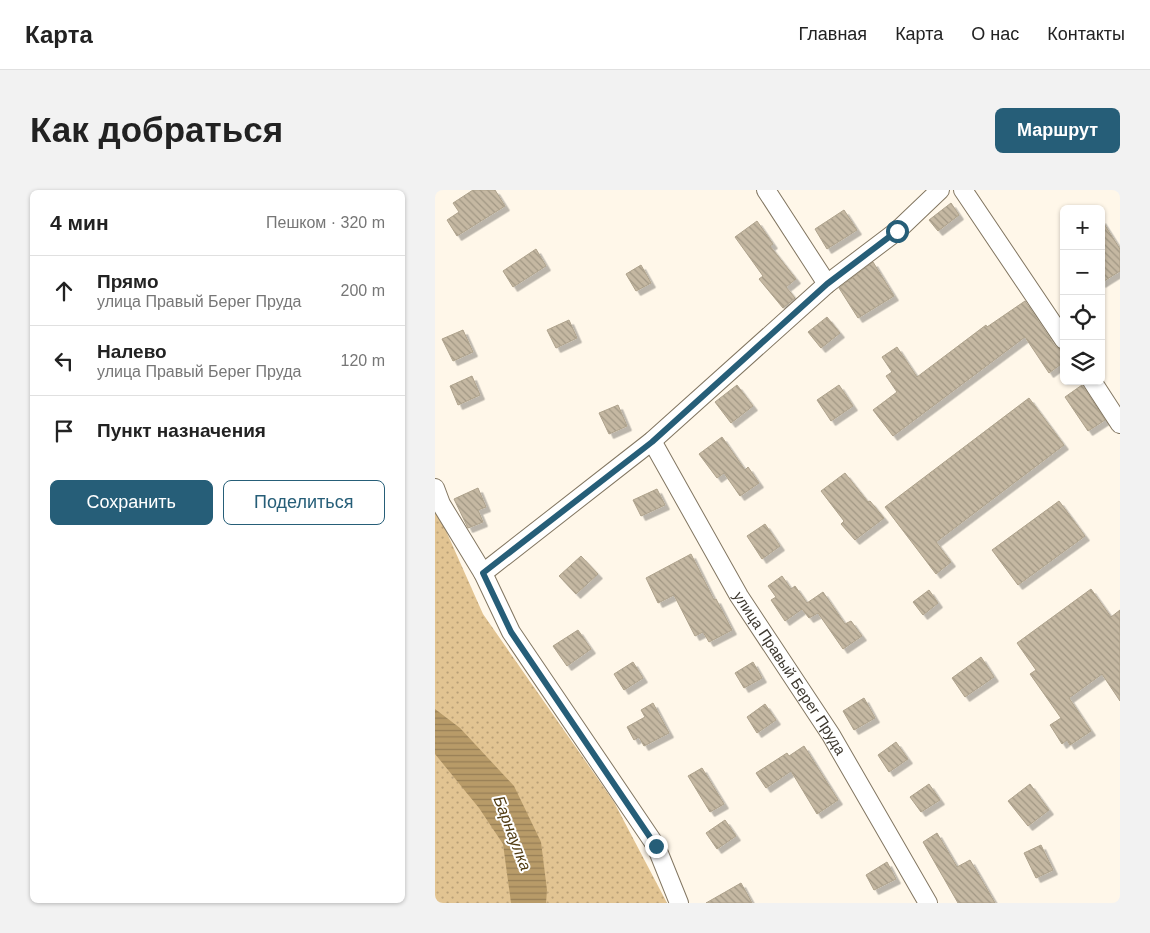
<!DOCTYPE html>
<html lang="ru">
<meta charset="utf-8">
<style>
:root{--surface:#fff;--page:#f2f2f2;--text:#222;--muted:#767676;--line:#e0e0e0;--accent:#265e78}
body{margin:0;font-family:Arial,sans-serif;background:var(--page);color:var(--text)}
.controls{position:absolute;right:15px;top:15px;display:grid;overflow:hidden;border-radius:8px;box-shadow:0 1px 4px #0004}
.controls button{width:45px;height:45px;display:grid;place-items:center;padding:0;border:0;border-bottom:1px solid var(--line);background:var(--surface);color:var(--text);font:25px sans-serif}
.stop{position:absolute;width:15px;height:15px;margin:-11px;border:4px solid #265e78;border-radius:50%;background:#fff}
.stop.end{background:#265e78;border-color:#fff;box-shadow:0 1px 5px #0008}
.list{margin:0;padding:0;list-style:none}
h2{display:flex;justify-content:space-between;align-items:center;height:65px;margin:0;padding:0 20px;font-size:21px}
h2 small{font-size:16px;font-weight:400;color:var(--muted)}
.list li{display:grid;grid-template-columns:32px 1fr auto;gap:15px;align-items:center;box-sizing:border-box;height:70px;padding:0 20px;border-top:1px solid var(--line)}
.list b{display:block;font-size:19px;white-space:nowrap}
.list p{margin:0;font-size:16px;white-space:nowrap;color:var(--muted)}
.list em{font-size:16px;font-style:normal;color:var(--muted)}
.actions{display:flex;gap:10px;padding:15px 20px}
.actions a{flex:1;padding:11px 0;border:1px solid var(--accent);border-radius:8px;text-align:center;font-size:18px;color:var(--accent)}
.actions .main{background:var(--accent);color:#fff}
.icon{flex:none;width:28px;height:28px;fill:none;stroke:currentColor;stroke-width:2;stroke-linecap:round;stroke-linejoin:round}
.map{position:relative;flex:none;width:685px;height:713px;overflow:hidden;border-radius:8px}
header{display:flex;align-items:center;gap:30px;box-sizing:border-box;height:70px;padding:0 25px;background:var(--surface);border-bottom:1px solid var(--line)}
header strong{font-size:24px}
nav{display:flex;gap:28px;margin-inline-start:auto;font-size:18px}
.intro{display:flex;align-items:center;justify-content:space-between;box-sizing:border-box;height:120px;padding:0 30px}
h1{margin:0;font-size:35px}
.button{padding:12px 22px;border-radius:8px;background:var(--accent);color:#fff;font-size:18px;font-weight:700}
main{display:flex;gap:30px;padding:0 30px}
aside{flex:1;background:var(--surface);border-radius:8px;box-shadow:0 1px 4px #0004}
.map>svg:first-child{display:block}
.grass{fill:url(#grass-dots)}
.water{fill:url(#water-rules)}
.building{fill:url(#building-back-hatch);stroke:#aea28c;filter:url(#shadow)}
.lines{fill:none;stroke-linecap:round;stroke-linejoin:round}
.minor-casing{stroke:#827661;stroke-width:20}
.minor{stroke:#fff;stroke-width:18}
.route{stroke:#265e78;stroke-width:6}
.labels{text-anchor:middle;stroke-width:4;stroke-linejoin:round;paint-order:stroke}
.street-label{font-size:15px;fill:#3e3930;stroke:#fff}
.water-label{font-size:16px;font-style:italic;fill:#513c13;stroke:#fff}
</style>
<header>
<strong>Карта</strong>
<nav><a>Главная</a><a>Карта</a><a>О нас</a><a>Контакты</a></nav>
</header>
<div class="intro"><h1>Как добраться</h1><a class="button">Маршрут</a></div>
<main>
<aside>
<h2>4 мин<small>Пешком · 320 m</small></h2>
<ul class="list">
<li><svg class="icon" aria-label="ahead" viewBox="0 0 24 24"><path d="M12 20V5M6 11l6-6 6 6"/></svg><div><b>Прямо</b><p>улица Правый Берег Пруда</p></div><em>200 m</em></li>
<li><svg class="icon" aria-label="left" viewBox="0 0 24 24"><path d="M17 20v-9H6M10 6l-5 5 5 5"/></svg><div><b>Налево</b><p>улица Правый Берег Пруда</p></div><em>120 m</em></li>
<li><svg class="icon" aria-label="arrive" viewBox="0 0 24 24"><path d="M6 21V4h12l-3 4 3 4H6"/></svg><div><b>Пункт назначения</b></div></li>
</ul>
<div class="actions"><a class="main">Сохранить</a><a>Поделиться</a></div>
</aside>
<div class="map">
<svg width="685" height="713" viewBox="0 0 685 713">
<defs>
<pattern id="grass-dots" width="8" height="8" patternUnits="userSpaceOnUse" patternTransform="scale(1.25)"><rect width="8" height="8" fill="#e2c492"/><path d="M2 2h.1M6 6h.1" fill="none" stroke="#b9a078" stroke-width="1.8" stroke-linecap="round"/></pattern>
<pattern id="water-rules" width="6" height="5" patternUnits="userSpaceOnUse" patternTransform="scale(1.25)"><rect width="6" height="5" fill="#b89b68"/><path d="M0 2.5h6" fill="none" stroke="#977f56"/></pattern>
<pattern id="building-back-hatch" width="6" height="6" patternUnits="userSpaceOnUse" patternTransform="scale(1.25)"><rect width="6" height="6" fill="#c5b8a2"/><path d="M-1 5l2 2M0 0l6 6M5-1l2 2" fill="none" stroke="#a19784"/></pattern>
<filter id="shadow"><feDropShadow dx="4.5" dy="4.5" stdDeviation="0" flood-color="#0004"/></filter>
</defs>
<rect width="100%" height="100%" fill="#fff7e9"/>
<path class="grass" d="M 0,316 L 48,424 L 179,612 L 232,713 L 0,713 Z"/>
<path class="water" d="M 0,519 L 25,538 L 79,596 L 106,652 L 112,700 L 111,713 L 76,713 L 68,654 L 44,618 L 0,564 Z"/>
<g class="building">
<path d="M 38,0 L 60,0 L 70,16 L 22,46 L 12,30 L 24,22 L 18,13 Z"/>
<path d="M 516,13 L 524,25 L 503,41 L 494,30 Z"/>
<path d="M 409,20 L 422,40 L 392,59 L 380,39 Z"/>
<path d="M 666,29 L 685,59 L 685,81 L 666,93 Z"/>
<path d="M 322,31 L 338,54 L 335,56 L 361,89 L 351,97 L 360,108 L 348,118 L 324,89 L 328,86 L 300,47 Z"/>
<path d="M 101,59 L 111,76 L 78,97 L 68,81 Z"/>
<path d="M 438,72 L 459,106 L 423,128 L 404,98 Z"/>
<path d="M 206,75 L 216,93 L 201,101 L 191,84 Z"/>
<path d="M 590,111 L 620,156 L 629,161 L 629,172 L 614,183 L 590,147 L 458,246 L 438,220 L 462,202 L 451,186 L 457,182 L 447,167 L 462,157 L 482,187 L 551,135 L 552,137 Z"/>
<path d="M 392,127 L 405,143 L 386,158 L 373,142 Z"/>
<path d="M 134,130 L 142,148 L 121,158 L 112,140 Z"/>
<path d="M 28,140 L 38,162 L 18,171 L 7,149 Z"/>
<path d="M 37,186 L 45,205 L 23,215 L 15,196 Z"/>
<path d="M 302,195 L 318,216 L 296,233 L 280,212 Z"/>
<path d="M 404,195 L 418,216 L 396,231 L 382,210 Z"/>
<path d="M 647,195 L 670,230 L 653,241 L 630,207 Z"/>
<path d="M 594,208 L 629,255 L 501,352 L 516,372 L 501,384 L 450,317 Z"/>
<path d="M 183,215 L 192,236 L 174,244 L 164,223 Z"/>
<path d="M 287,247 L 310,280 L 313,277 L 324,293 L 305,306 L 289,283 L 282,288 L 264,264 Z"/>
<path d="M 410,283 L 433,312 L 435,311 L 449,328 L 420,350 L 406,334 L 409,331 L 386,301 Z"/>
<path d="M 43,298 L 51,317 L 43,320 L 48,332 L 33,338 L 19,309 Z"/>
<path d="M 222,299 L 230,315 L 206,326 L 198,310 Z"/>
<path d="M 624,311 L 650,346 L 583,395 L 557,360 Z"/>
<path d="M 330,334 L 345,356 L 327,369 L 312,346 Z"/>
<path d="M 256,364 L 279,410 L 281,409 L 297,440 L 274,452 L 268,442 L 260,446 L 239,405 L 223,413 L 211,388 Z"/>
<path d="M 146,366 L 163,384 L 141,404 L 124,386 Z"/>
<path d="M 347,386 L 356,399 L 360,396 L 372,413 L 388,402 L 410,434 L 416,431 L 427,446 L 408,459 L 383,423 L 374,428 L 367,419 L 350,431 L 336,410 L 341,407 L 333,396 Z"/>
<path d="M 656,399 L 676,427 L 685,420 L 685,511 L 667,484 L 634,508 L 656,541 L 635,555 L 632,550 L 627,554 L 615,535 L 626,528 L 595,484 L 601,480 L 582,453 Z"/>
<path d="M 494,400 L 503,413 L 488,425 L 478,412 Z"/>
<path d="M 143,440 L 156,459 L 132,476 L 118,456 Z"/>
<path d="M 546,467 L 559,487 L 530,507 L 517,488 Z"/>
<path d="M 198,472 L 208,488 L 189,500 L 179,484 Z"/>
<path d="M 318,472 L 327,488 L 309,498 L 300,483 Z"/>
<path d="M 429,508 L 440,528 L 419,540 L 408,521 Z"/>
<path d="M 218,513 L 234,543 L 209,556 L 204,547 L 199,550 L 192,537 L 210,527 L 206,520 Z"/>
<path d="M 330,514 L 341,530 L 322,543 L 312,527 Z"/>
<path d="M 461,552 L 473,569 L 454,582 L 443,565 Z"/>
<path d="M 369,556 L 403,610 L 382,624 L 356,581 L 331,598 L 321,583 L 352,563 L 354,566 Z"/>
<path d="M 267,578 L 289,614 L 275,622 L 253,586 Z"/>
<path d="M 494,594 L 505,610 L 486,622 L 475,607 Z"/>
<path d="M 595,594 L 614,620 L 593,636 L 573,611 Z"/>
<path d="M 290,630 L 301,646 L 282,659 L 271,643 Z"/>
<path d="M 502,643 L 522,677 L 535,670 L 560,713 L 523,713 L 488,652 Z"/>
<path d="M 606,655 L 618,680 L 601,688 L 589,663 Z"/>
<path d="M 452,672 L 461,689 L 439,700 L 431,685 Z"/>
<path d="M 306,693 L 317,713 L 271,713 Z"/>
</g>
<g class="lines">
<g class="minor-casing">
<g id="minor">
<path d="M 331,0 L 392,94"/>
<path d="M 528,0 L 629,150"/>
<path d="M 657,191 L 685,234"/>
<path id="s1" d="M 217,251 L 304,406 L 396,545 L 493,713"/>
<path d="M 0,298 L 6,314 L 48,383 L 76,442 L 221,656 L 244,713"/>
<path d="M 48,383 L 217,251 L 392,94 L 462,41 L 505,0"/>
</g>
</g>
<use href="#minor" class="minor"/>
</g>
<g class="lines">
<path class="route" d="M 221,656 L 76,442 L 48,383 L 217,252 L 392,94 L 462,41"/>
</g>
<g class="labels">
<g class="street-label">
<text dy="5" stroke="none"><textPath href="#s1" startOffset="270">улица Правый Берег Пруда</textPath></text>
</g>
<g class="water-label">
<text transform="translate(78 643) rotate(69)" y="6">Барнаулка</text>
</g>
</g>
</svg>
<div class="controls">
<button>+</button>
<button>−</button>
<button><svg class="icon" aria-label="locate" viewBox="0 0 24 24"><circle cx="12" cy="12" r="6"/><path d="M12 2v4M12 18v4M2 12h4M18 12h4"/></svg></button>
<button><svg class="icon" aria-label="layers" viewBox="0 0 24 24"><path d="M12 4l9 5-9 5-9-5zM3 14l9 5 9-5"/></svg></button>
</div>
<div class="stop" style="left:462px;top:41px"></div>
<div class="stop end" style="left:221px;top:656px"></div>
</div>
</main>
